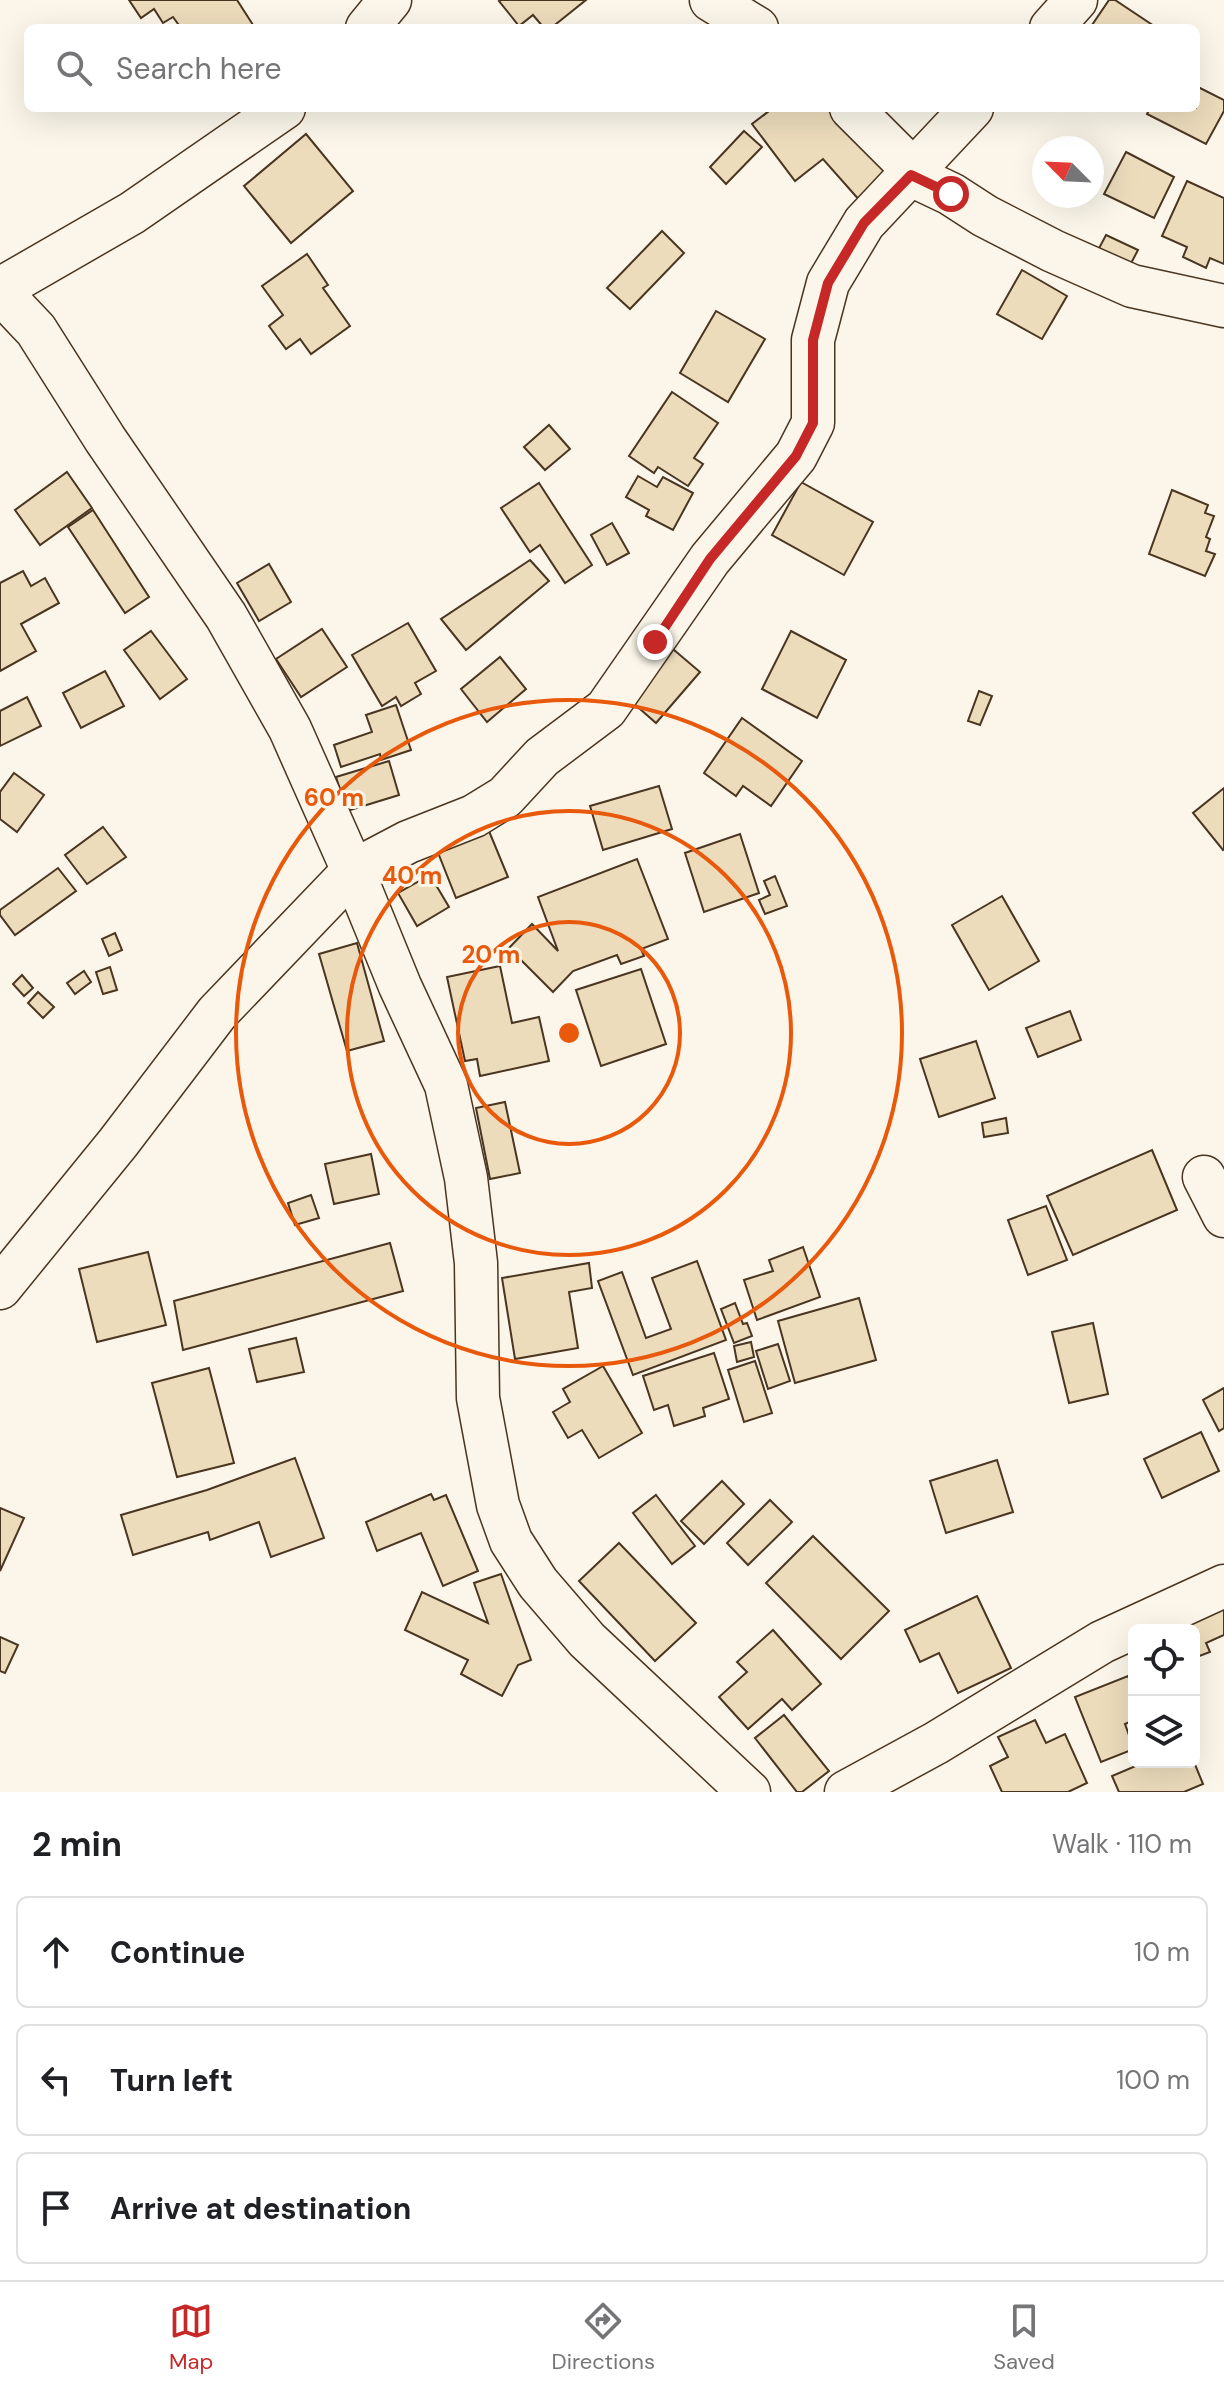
<!DOCTYPE html>
<meta charset="utf-8">
<style>
:root{--surface:#fff;--page:#f6f6f6;--text:#202124;--muted:#757577;--line:#e0e0e0;--accent:#c62828}
body{margin:0;font-family:"DM Sans",sans-serif;background:var(--page);color:var(--text)}
.controls{position:absolute;right:24px;bottom:24px;display:grid;overflow:hidden;border-radius:12px;box-shadow:0 8px 32px #0002}
.controls button{width:72px;height:72px;display:grid;place-items:center;padding:0;border:0;border-bottom:2px solid var(--line);background:var(--surface);color:var(--text);font:40px sans-serif}
.compass{position:absolute;left:1032px;top:136px;width:72px;height:72px;border-radius:50%;background:var(--surface);box-shadow:0 8px 32px #0002;rotate:294deg}
.stop{position:absolute;width:24px;height:24px;margin:-18px;border:6px solid #c62828;border-radius:50%;background:#fff}
.stop.end{background:#c62828;border-color:#fff;box-shadow:0 2px 8px #0008}
.list{margin:0;padding:0;list-style:none}
h2{display:flex;justify-content:space-between;align-items:center;height:104px;margin:0;padding:0 32px;font-size:34px}
h2 small{font-size:26px;font-weight:400;color:var(--muted)}
.list li{display:grid;grid-template-columns:52px 1fr auto;gap:24px;align-items:center;box-sizing:border-box;height:112px;margin:0 16px 16px;padding:0 16px;border:2px solid var(--line);border-radius:12px}
.list b{display:block;font-size:30px;white-space:nowrap}
.list em{font-size:26px;font-style:normal;color:var(--muted)}
.icon{flex:none;width:44px;height:44px;fill:none;stroke:currentColor;stroke-width:2;stroke-linecap:round;stroke-linejoin:round}
.map{position:relative;flex:none;width:1224px;height:1792px;overflow:hidden}
.search{position:absolute;background:var(--surface);box-shadow:0 8px 32px #0002;left:24px;right:24px;top:24px;height:88px;display:flex;align-items:center;gap:20px;box-sizing:border-box;padding:0 28px;border-radius:12px;color:var(--muted);font-size:30px}
.sheet{height:488px;background:var(--surface)}
nav{display:flex;justify-content:space-around;align-items:center;box-sizing:border-box;height:112px;border-top:2px solid var(--line);background:var(--surface);font-size:22px;color:var(--muted)}
nav a{display:grid;justify-items:center;gap:4px}
nav .on{color:var(--accent)}
.map>svg:first-child{display:block}
.building{fill:#ecdcbc;stroke:#4a3520;stroke-width:2}
.lines{fill:none;stroke-linecap:round;stroke-linejoin:round}
.minor-casing{stroke:#4a3520;stroke-width:45}
.minor{stroke:#fbf6e9;stroke-width:42}
.route{stroke:#c62828;stroke-width:10}
.ring{fill:none;stroke:#e8590c;stroke-width:4}
.centre{fill:#e8590c;stroke:#fbf6e9;stroke-width:4}
.ring-label{font-size:24px;text-anchor:middle;font-weight:bold;fill:#e8590c;stroke:#fbf6e9;stroke-width:6;stroke-linejoin:round;paint-order:stroke}
</style>
<div class="map">
<svg width="1224" height="1792" viewBox="0 0 1224 1792">
<rect width="100%" height="100%" fill="#fbf6e9"/>
<g class="building">
<path d="M 129,0 L 237,0 L 255,28 L 181,28 L 173,17 L 163,23 L 154,9 L 141,18 Z"/>
<path d="M 501,0 L 586,0 L 551,28 L 544,28 L 533,15 L 519,26 L 499,1 Z"/>
<path d="M 1109,0 L 1115,0 L 1157,28 L 1090,28 Z"/>
<path d="M 1196,86 L 1224,100 L 1224,111 L 1206,144 L 1147,114 L 1150,108 L 1196,108 Z"/>
<path d="M 773,108 L 830,108 L 890,175 L 861,202 L 823,159 L 795,181 L 752,124 Z"/>
<path d="M 744,131 L 762,147 L 726,184 L 710,167 Z"/>
<path d="M 306,134 L 353,191 L 291,243 L 244,186 Z"/>
<path d="M 1126,152 L 1174,177 L 1154,218 L 1104,194 Z"/>
<path d="M 1187,181 L 1224,198 L 1224,264 L 1210,258 L 1206,268 L 1183,257 L 1187,247 L 1162,236 Z"/>
<path d="M 662,231 L 684,253 L 630,309 L 607,288 Z"/>
<path d="M 1106,235 L 1138,250 L 1128,269 L 1096,254 Z"/>
<path d="M 307,254 L 328,285 L 323,288 L 350,326 L 311,354 L 300,339 L 286,349 L 269,326 L 283,315 L 262,286 Z"/>
<path d="M 1022,270 L 1067,296 L 1042,339 L 997,314 Z"/>
<path d="M 716,311 L 765,339 L 728,402 L 680,373 Z"/>
<path d="M 672,392 L 718,423 L 694,458 L 703,464 L 688,486 L 658,467 L 654,473 L 629,456 Z"/>
<path d="M 549,425 L 570,449 L 545,470 L 524,447 Z"/>
<path d="M 67,472 L 92,508 L 40,545 L 15,510 Z"/>
<path d="M 638,476 L 657,487 L 663,477 L 693,493 L 673,530 L 646,516 L 649,510 L 626,497 Z"/>
<path d="M 801,482 L 873,522 L 844,575 L 772,535 Z"/>
<path d="M 539,483 L 592,565 L 565,583 L 540,545 L 530,552 L 501,508 Z"/>
<path d="M 1172,490 L 1208,505 L 1205,513 L 1214,516 L 1206,537 L 1210,539 L 1206,551 L 1215,554 L 1205,576 L 1149,554 Z"/>
<path d="M 93,510 L 149,597 L 125,613 L 68,527 Z"/>
<path d="M 612,523 L 629,553 L 607,565 L 591,535 Z"/>
<path d="M 530,560 L 549,581 L 466,650 L 441,619 Z"/>
<path d="M 269,564 L 291,602 L 259,621 L 237,583 Z"/>
<path d="M 23,571 L 31,586 L 45,578 L 59,603 L 21,624 L 36,651 L 0,671 L 0,583 Z"/>
<path d="M 408,623 L 436,671 L 415,683 L 421,694 L 401,706 L 396,697 L 382,706 L 352,655 Z"/>
<path d="M 322,629 L 347,667 L 301,697 L 276,659 Z"/>
<path d="M 151,631 L 187,679 L 160,699 L 124,650 Z"/>
<path d="M 791,631 L 846,660 L 817,718 L 762,689 Z"/>
<path d="M 667,644 L 700,672 L 656,723 L 624,695 Z"/>
<path d="M 500,657 L 526,689 L 487,722 L 461,689 Z"/>
<path d="M 105,671 L 124,706 L 81,728 L 63,693 Z"/>
<path d="M 979,691 L 992,696 L 980,725 L 968,721 Z"/>
<path d="M 27,697 L 41,726 L 0,746 L 0,711 Z"/>
<path d="M 396,705 L 411,750 L 381,760 L 380,754 L 341,767 L 334,745 L 372,732 L 366,715 Z"/>
<path d="M 742,718 L 802,761 L 771,806 L 743,786 L 736,796 L 704,773 Z"/>
<path d="M 389,761 L 399,795 L 347,811 L 336,777 Z"/>
<path d="M 14,773 L 44,795 L 17,832 L 0,819 L 0,792 Z"/>
<path d="M 659,786 L 672,829 L 603,850 L 590,806 Z"/>
<path d="M 1224,788 L 1224,849 L 1223,850 L 1193,813 Z"/>
<path d="M 484,819 L 508,877 L 456,898 L 433,840 Z"/>
<path d="M 103,827 L 126,857 L 87,884 L 65,855 Z"/>
<path d="M 740,834 L 759,893 L 704,912 L 685,853 Z"/>
<path d="M 637,859 L 668,939 L 641,949 L 644,956 L 621,964 L 617,955 L 573,971 L 553,992 L 509,948 L 532,924 L 558,951 L 538,897 Z"/>
<path d="M 58,868 L 76,891 L 15,935 L 0,915 L 0,910 Z"/>
<path d="M 430,875 L 449,907 L 417,926 L 398,893 Z"/>
<path d="M 775,876 L 787,906 L 765,914 L 759,900 L 770,895 L 764,881 Z"/>
<path d="M 1002,896 L 1039,961 L 989,990 L 952,925 Z"/>
<path d="M 115,933 L 122,950 L 109,956 L 102,939 Z"/>
<path d="M 357,943 L 384,1041 L 347,1051 L 319,954 Z"/>
<path d="M 500,966 L 512,1023 L 539,1017 L 549,1061 L 480,1076 L 477,1059 L 465,1061 L 447,977 Z"/>
<path d="M 110,967 L 117,990 L 103,994 L 96,972 Z"/>
<path d="M 641,969 L 666,1044 L 601,1066 L 576,990 Z"/>
<path d="M 84,971 L 91,982 L 75,994 L 67,983 Z"/>
<path d="M 22,975 L 33,988 L 24,996 L 13,984 Z"/>
<path d="M 38,992 L 54,1007 L 43,1018 L 28,1003 Z"/>
<path d="M 1070,1011 L 1081,1040 L 1038,1057 L 1026,1028 Z"/>
<path d="M 976,1041 L 995,1098 L 939,1117 L 920,1059 Z"/>
<path d="M 505,1102 L 520,1173 L 490,1179 L 476,1108 Z"/>
<path d="M 1006,1118 L 1008,1133 L 984,1137 L 982,1123 Z"/>
<path d="M 1152,1150 L 1177,1210 L 1073,1255 L 1047,1196 Z"/>
<path d="M 371,1154 L 379,1194 L 334,1204 L 325,1164 Z"/>
<path d="M 311,1195 L 319,1218 L 295,1225 L 288,1203 Z"/>
<path d="M 1046,1206 L 1067,1260 L 1028,1275 L 1008,1220 Z"/>
<path d="M 390,1243 L 403,1291 L 183,1350 L 174,1301 Z"/>
<path d="M 803,1247 L 820,1297 L 757,1320 L 744,1280 L 773,1271 L 769,1260 Z"/>
<path d="M 148,1252 L 166,1325 L 97,1342 L 79,1269 Z"/>
<path d="M 697,1261 L 726,1340 L 633,1375 L 598,1281 L 622,1272 L 646,1338 L 671,1329 L 652,1278 Z"/>
<path d="M 589,1263 L 592,1288 L 569,1292 L 578,1348 L 515,1359 L 502,1278 Z"/>
<path d="M 859,1298 L 876,1360 L 795,1383 L 778,1321 Z"/>
<path d="M 735,1303 L 743,1324 L 747,1323 L 752,1336 L 734,1343 L 721,1309 Z"/>
<path d="M 1093,1323 L 1108,1394 L 1069,1403 L 1052,1332 Z"/>
<path d="M 296,1338 L 304,1372 L 257,1382 L 249,1349 Z"/>
<path d="M 751,1342 L 754,1357 L 737,1362 L 734,1346 Z"/>
<path d="M 778,1344 L 790,1381 L 768,1389 L 756,1351 Z"/>
<path d="M 714,1353 L 729,1399 L 703,1408 L 705,1416 L 674,1426 L 668,1405 L 654,1410 L 643,1376 Z"/>
<path d="M 755,1361 L 772,1413 L 744,1422 L 728,1370 Z"/>
<path d="M 603,1366 L 642,1433 L 599,1458 L 582,1430 L 568,1438 L 553,1412 L 570,1402 L 563,1389 Z"/>
<path d="M 209,1368 L 234,1463 L 177,1477 L 152,1383 Z"/>
<path d="M 1224,1388 L 1224,1428 L 1219,1431 L 1203,1400 Z"/>
<path d="M 1201,1432 L 1219,1471 L 1162,1498 L 1144,1459 Z"/>
<path d="M 295,1458 L 324,1538 L 271,1557 L 259,1522 L 210,1540 L 208,1532 L 133,1555 L 121,1515 L 207,1490 Z"/>
<path d="M 997,1460 L 1013,1512 L 946,1533 L 930,1481 Z"/>
<path d="M 722,1481 L 744,1504 L 704,1544 L 681,1521 Z"/>
<path d="M 431,1494 L 434,1500 L 446,1495 L 478,1571 L 443,1586 L 421,1533 L 377,1551 L 366,1522 Z"/>
<path d="M 656,1495 L 695,1546 L 672,1564 L 633,1513 Z"/>
<path d="M 770,1500 L 792,1522 L 748,1565 L 727,1543 Z"/>
<path d="M 0,1508 L 24,1518 L 0,1571 Z"/>
<path d="M 813,1536 L 889,1611 L 841,1659 L 766,1583 Z"/>
<path d="M 619,1543 L 696,1623 L 655,1661 L 579,1581 Z"/>
<path d="M 501,1574 L 531,1660 L 518,1665 L 502,1696 L 461,1674 L 468,1660 L 405,1630 L 422,1592 L 488,1623 L 474,1583 Z"/>
<path d="M 977,1596 L 1011,1668 L 958,1693 L 939,1653 L 920,1662 L 905,1630 Z"/>
<path d="M 1224,1601 L 1224,1635 L 1206,1643 L 1210,1652 L 1194,1658 L 1194,1630 L 1166,1630 Z"/>
<path d="M 773,1630 L 821,1684 L 792,1710 L 782,1699 L 748,1729 L 719,1697 L 747,1672 L 737,1662 Z"/>
<path d="M 0,1637 L 18,1645 L 5,1673 L 0,1671 Z"/>
<path d="M 1128,1676 L 1134,1690 L 1134,1720 L 1125,1724 L 1134,1749 L 1101,1762 L 1075,1697 Z"/>
<path d="M 784,1715 L 829,1771 L 802,1792 L 797,1792 L 755,1738 Z"/>
<path d="M 1035,1720 L 1046,1743 L 1065,1734 L 1087,1783 L 1068,1792 L 1002,1792 L 990,1766 L 1008,1757 L 998,1737 Z"/>
<path d="M 1145,1762 L 1194,1762 L 1203,1784 L 1184,1792 L 1119,1792 L 1112,1776 Z"/>
</g>
<g class="lines">
<g class="minor-casing">
<g id="minor">
<path d="M 711,0 L 757,28"/>
<path d="M 367,28 L 390,0"/>
<path d="M 1051,28 L 1076,0"/>
<path d="M 851,108 L 914,171"/>
<path d="M 911,175 L 951,194 L 985,216 L 1053,251 L 1132,286 L 1224,306"/>
<path d="M 0,289 L 132,213 L 284,108"/>
<path d="M 0,292 L 36,330 L 105,439 L 226,616 L 290,729 L 353,871 L 400,986 L 446,1085 L 466,1178 L 476,1263 L 478,1398 L 498,1505 L 511,1541 L 538,1583 L 587,1640 L 749,1792"/>
<path d="M 1204,1177 L 1224,1216"/>
<path d="M 0,1288 L 118,1143 L 217,1013 L 353,871 L 408,842 L 474,816 L 505,797 L 542,757 L 606,709 L 710,559 L 796,456 L 813,423 L 813,340 L 828,283 L 864,223 L 972,108"/>
<path d="M 846,1792 L 936,1743 L 1102,1642 L 1224,1586"/>
</g>
</g>
<use href="#minor" class="minor"/>
</g>
<g class="lines">
<path class="route" d="M 655,642 L 710,559 L 796,456 L 813,423 L 813,340 L 828,283 L 864,223 L 911,175 L 951,194"/>
</g>
<g class="ring">
<circle cx="569" cy="1033" r="111"/>
<circle cx="569" cy="1033" r="222"/>
<circle cx="569" cy="1033" r="333"/>
</g>
<circle cx="569" cy="1033" r="12" class="centre"/>
<g class="ring-label">
<text x="334" y="806">60 m</text>
<text x="412" y="884">40 m</text>
<text x="491" y="963">20 m</text>
</g>
</svg>
<div class="controls">
<button><svg class="icon" aria-label="locate" viewBox="0 0 24 24"><circle cx="12" cy="12" r="6"/><path d="M12 2v4M12 18v4M2 12h4M18 12h4"/></svg></button>
<button><svg class="icon" aria-label="layers" viewBox="0 0 24 24"><path d="M12 4l9 5-9 5-9-5zM3 14l9 5 9-5"/></svg></button>
</div>
<svg class="compass" viewBox="-18 -18 36 36"><path d="M0-13l5 13h-10z" fill="#e53935"/><path d="M0 13l5-13h-10z" fill="#757577"/></svg>
<div class="stop" style="left:951px;top:194px"></div>
<div class="stop end" style="left:655px;top:642px"></div>
<div class="search"><svg class="icon" aria-label="search" viewBox="0 0 24 24"><circle cx="10" cy="10" r="6"/><path d="M15 15l6 6"/></svg>Search here</div>
</div>
<section class="sheet">
<h2>2 min<small>Walk · 110 m</small></h2>
<ul class="list">
<li><svg class="icon" aria-label="ahead" viewBox="0 0 24 24"><path d="M12 20V5M6 11l6-6 6 6"/></svg><div><b>Continue</b></div><em>10 m</em></li>
<li><svg class="icon" aria-label="left" viewBox="0 0 24 24"><path d="M17 20v-9H6M10 6l-5 5 5 5"/></svg><div><b>Turn left</b></div><em>100 m</em></li>
<li><svg class="icon" aria-label="arrive" viewBox="0 0 24 24"><path d="M6 21V4h12l-3 4 3 4H6"/></svg><div><b>Arrive at destination</b></div></li>
</ul>
</section>
<nav>
<a class="on"><svg class="icon" aria-label="map" viewBox="0 0 24 24"><path d="M3 6l6-2 6 2 6-2v14l-6 2-6-2-6 2zM9 4v14M15 6v14"/></svg>Map</a>
<a><svg class="icon" aria-label="directions" viewBox="0 0 24 24"><path d="M12 3l9 9-9 9-9-9zM9 14v-3h6M13 9l2 2-2 2"/></svg>Directions</a>
<a><svg class="icon" aria-label="saved" viewBox="0 0 24 24"><path d="M7 4h10v16l-5-4-5 4z"/></svg>Saved</a>
</nav>
